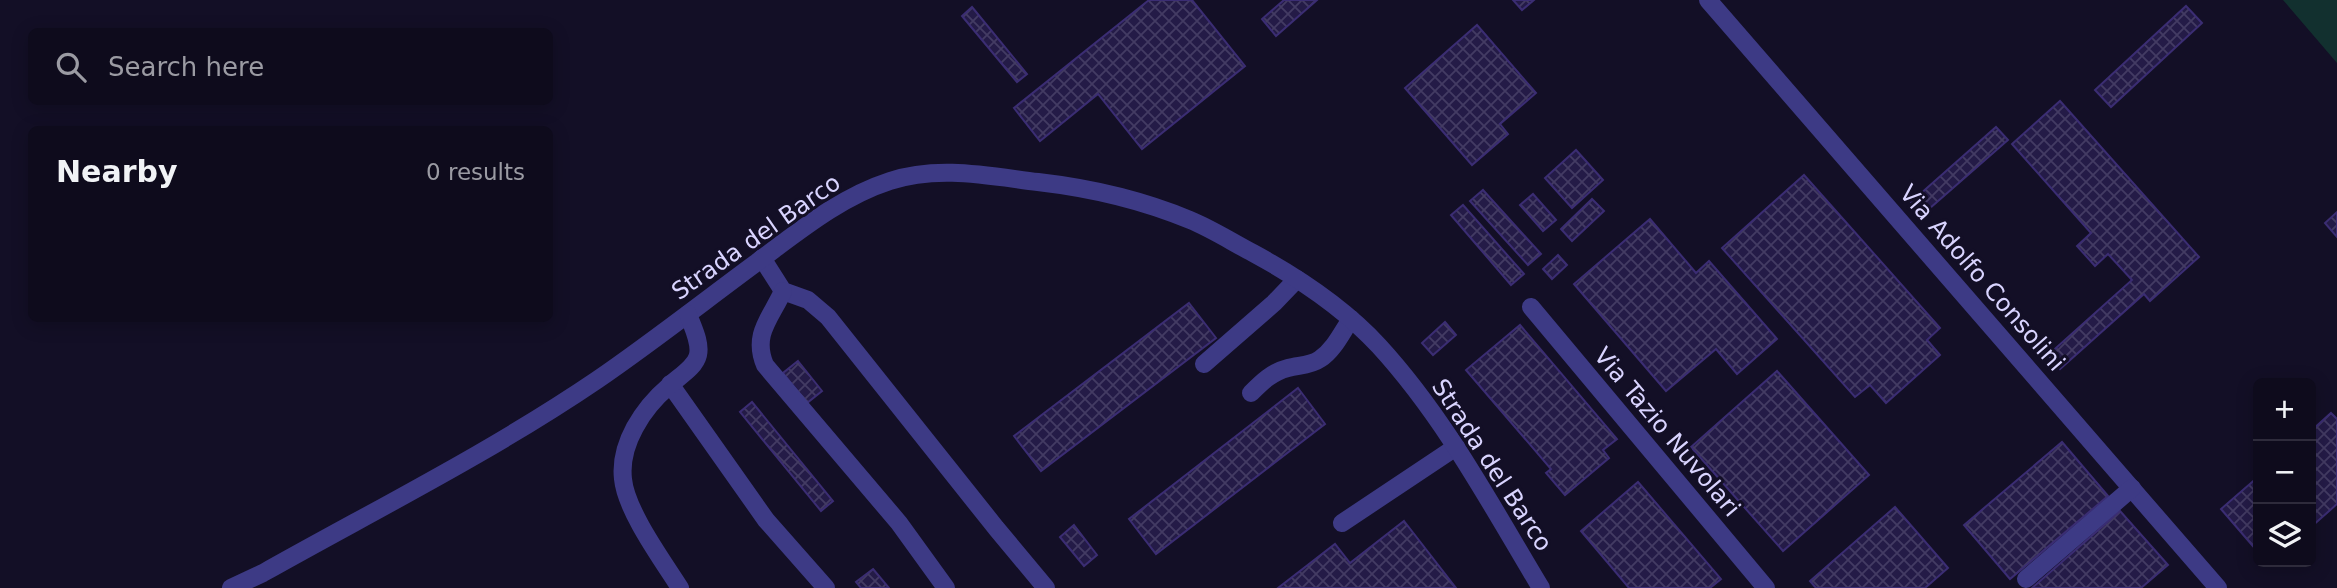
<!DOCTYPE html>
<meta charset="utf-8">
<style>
:root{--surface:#0e0b1c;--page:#171425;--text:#f1f3f6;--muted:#9b9ba3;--line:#2e2b3b}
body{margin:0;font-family:"DejaVu Sans",sans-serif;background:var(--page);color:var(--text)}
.controls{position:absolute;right:21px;bottom:21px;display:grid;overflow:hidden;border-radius:10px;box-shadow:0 4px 18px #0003}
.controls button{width:63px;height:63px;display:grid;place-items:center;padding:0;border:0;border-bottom:2px solid var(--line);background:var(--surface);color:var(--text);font:35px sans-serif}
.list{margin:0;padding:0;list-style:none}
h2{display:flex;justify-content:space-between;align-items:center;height:91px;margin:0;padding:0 28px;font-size:30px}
h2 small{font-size:23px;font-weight:400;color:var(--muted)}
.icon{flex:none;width:38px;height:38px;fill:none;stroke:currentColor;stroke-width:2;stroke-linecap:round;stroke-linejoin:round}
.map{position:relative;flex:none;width:2337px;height:588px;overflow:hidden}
.search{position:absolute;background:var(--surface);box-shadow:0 4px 18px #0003;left:28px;top:28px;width:525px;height:77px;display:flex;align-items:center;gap:18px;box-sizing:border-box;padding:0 24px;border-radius:10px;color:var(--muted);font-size:26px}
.panel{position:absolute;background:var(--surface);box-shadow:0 4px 18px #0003;left:28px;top:126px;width:525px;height:196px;border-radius:10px}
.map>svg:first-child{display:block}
.grass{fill:#12302f}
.building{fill:url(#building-cross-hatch);stroke:#3b2d73;stroke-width:2}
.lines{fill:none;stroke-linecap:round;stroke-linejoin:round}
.minor{stroke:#3d3a85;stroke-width:18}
.labels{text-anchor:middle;stroke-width:6;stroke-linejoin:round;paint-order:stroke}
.street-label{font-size:24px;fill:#d9d4ff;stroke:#130f26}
</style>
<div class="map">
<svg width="2337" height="588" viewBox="0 0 2337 588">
<defs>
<pattern id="building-cross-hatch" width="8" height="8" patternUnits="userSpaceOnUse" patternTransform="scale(1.75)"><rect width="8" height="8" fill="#241b47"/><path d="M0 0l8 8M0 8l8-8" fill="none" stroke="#433b63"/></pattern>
</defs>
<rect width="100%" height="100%" fill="#130f26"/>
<path class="grass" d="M 2283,0 L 2337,0 L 2337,63 Z"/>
<g class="building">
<path d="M 1149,0 L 1192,0 L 1245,66 L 1142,149 L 1098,94 L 1040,141 L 1014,108 Z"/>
<path d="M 1284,0 L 1317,0 L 1276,36 L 1262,19 Z"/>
<path d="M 1513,0 L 1534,0 L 1522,10 Z"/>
<path d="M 2186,6 L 2202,23 L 2111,107 L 2095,90 Z"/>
<path d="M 972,7 L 1027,74 L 1017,82 L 962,16 Z"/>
<path d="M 1477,25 L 1536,93 L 1500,124 L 1508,134 L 1472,165 L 1405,88 Z"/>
<path d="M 2060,101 L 2199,257 L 2150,301 L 2144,294 L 2060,369 L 2048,355 L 2132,280 L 2108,254 L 2095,266 L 2077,246 L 2091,233 L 2012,144 Z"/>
<path d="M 1996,127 L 2008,140 L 1922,215 L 1911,202 Z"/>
<path d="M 1576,150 L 1603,180 L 1572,208 L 1545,178 Z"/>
<path d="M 1804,175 L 1940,328 L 1927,340 L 1940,355 L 1886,403 L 1870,385 L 1855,397 L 1722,248 Z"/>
<path d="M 1483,190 L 1541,254 L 1528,265 L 1470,201 Z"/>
<path d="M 1533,194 L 1556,220 L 1543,231 L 1520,205 Z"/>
<path d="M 1592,199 L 1604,211 L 1572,241 L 1561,229 Z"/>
<path d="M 1463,205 L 1524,274 L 1511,285 L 1451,215 Z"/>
<path d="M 2337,212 L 2337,237 L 2325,223 Z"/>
<path d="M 1650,219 L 1696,273 L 1709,261 L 1777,339 L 1737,374 L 1716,349 L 1666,391 L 1574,284 Z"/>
<path d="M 1558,255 L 1567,265 L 1552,279 L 1543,269 Z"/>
<path d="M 1189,303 L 1216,338 L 1041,471 L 1014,436 Z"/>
<path d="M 1445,322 L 1456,335 L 1433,355 L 1422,343 Z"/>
<path d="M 1520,325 L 1617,439 L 1603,450 L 1609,458 L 1565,495 L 1546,473 L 1551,469 L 1466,370 Z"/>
<path d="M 798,361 L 822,391 L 807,403 L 783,373 Z"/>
<path d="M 1777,371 L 1869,475 L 1783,551 L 1691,447 Z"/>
<path d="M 1298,388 L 1325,424 L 1156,554 L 1129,519 Z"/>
<path d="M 752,402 L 833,501 L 821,511 L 740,412 Z"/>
<path d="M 2331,413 L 2337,419 L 2337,504 L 2311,527 L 2311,431 Z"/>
<path d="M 2062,442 L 2108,496 L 2010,579 L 1964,525 Z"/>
<path d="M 2258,477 L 2258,552 L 2221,509 Z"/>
<path d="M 1638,482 L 1721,579 L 1710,588 L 1629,588 L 1581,531 Z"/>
<path d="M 1895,507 L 1948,568 L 1925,588 L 1816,588 L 1810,581 Z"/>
<path d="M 2120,511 L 2168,565 L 2141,588 L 2032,588 Z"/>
<path d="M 1404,521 L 1456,588 L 1278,588 L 1335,544 L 1350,563 Z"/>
<path d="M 1074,525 L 1097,555 L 1084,566 L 1060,537 Z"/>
<path d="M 873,569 L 889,588 L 861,588 L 856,582 Z"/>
</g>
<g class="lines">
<g class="minor">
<path d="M 1708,0 L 2218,588"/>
<path d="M 762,258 L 783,291 L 808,300 L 828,317 L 996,528 L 1046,588"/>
<path d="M 783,291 C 771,318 752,334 765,365 L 899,523 L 946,588"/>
<path d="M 1531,307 L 1766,588"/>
<path d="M 1204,364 L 1274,303 L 1297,279"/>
<path d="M 670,384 L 766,520 L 826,588"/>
<path d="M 1251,393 C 1262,382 1272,372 1288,368 C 1299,365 1310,366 1320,359 C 1334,350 1342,332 1351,319"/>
<path d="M 1342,523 L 1456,447"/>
<path d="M 2026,579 L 2132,488"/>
<path d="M 231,588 L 263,573 C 375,510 491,452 597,380 C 651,343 703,302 756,263 C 798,232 840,197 890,181 C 938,165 989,176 1038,182 C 1090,188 1142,200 1190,220 C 1212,229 1232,242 1253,253 C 1299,278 1344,308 1379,346 C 1445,418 1491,505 1541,588"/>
<path d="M 680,588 C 663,561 626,511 623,479 C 619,444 643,408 669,386 C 678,377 695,368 698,355 C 701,342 692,326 688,314"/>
</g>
</g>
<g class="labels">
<g class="street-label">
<text transform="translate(756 237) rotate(-35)" y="8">Strada del Barco</text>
<text transform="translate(1982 278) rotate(49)" y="8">Via Adolfo Consolini</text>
<text transform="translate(1667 432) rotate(50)" y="8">Via Tazio Nuvolari</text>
<text transform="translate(1492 465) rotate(57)" y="8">Strada del Barco</text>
</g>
</g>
</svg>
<div class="controls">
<button>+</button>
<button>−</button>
<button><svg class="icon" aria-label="layers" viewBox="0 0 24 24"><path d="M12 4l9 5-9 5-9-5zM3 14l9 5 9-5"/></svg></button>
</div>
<div class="search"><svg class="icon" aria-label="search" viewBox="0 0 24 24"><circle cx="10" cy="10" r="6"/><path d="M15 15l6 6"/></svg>Search here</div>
<section class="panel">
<h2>Nearby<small>0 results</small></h2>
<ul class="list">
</ul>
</section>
</div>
